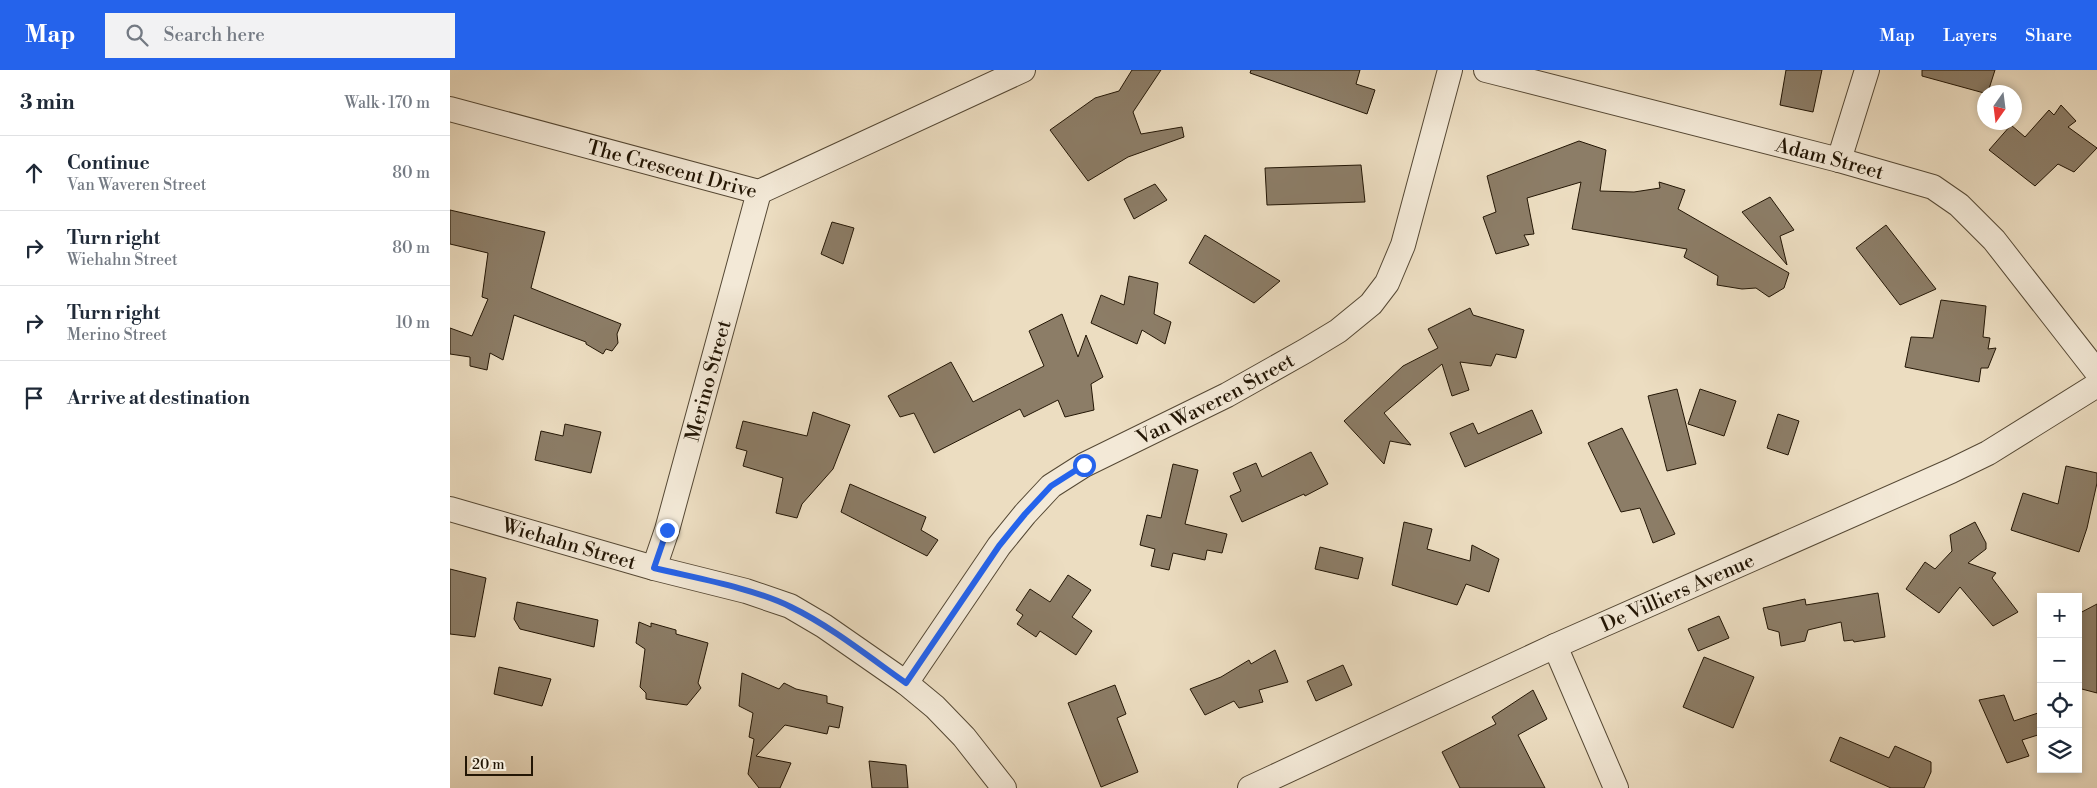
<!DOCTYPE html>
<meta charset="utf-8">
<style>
:root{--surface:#fff;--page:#f2f2f3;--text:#1f2937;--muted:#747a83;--line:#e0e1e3;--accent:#2563eb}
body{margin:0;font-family:"Libre Bodoni",serif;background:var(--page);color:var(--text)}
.controls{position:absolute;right:15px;bottom:15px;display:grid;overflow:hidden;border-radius:0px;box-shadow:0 2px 8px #0003}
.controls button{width:45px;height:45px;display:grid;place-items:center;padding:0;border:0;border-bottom:1px solid var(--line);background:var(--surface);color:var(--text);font:25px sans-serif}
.compass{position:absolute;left:1527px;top:15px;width:45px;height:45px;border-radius:50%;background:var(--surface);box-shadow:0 2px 8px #0003;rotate:194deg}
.scale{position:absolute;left:15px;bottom:12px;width:68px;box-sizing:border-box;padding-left:5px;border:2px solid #231605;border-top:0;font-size:14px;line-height:18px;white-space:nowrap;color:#231605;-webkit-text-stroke:4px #f3e9d7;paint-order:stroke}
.stop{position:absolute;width:15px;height:15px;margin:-11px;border:4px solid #2563eb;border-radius:50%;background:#fff}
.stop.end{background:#2563eb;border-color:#fff;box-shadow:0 1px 5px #0008}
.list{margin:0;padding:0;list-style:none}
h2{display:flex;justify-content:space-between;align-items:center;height:65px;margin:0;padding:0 20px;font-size:21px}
h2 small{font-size:16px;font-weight:400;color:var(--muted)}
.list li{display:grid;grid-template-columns:32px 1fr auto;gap:15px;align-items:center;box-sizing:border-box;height:75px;padding:0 20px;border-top:1px solid var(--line)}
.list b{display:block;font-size:19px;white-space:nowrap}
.list p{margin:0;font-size:16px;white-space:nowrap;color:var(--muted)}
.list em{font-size:16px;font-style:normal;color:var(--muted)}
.icon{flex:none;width:28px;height:28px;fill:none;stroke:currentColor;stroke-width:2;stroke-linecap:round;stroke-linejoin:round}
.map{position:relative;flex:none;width:1647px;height:718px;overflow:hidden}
header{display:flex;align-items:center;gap:30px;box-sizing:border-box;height:70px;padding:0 25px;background:var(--accent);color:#fff}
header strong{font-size:24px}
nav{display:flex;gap:28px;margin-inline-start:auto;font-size:18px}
.search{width:350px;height:45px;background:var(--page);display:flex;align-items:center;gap:12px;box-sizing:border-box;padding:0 18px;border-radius:0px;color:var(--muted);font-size:19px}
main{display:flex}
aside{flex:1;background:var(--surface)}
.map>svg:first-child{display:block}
.building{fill:#8c7d67;stroke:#231605}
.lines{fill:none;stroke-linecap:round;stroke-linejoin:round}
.street-casing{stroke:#554834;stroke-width:26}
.street{stroke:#f3e9d7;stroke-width:24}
.route{stroke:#2563eb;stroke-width:6}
.labels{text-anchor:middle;stroke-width:4;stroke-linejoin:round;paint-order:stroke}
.street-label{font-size:20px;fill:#231605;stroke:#f3e9d7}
</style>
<header>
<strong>Map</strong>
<div class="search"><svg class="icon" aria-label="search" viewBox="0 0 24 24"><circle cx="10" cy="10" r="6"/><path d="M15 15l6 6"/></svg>Search here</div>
<nav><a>Map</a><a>Layers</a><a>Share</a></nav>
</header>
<main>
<aside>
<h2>3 min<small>Walk · 170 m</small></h2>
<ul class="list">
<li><svg class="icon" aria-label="ahead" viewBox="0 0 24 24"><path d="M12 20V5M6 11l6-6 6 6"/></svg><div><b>Continue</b><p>Van Waveren Street</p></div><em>80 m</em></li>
<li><svg class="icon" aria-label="right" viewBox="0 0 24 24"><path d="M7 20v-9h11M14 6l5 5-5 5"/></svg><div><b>Turn right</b><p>Wiehahn Street</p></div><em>80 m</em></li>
<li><svg class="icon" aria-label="right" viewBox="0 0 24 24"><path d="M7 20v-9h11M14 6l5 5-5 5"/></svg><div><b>Turn right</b><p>Merino Street</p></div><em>10 m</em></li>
<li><svg class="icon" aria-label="arrive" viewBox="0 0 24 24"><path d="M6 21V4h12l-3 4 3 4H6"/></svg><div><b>Arrive at destination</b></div></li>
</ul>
</aside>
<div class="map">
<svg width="1647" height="718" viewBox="0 0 1647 718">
<rect width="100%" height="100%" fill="#ecddc1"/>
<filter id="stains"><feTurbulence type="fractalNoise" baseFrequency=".004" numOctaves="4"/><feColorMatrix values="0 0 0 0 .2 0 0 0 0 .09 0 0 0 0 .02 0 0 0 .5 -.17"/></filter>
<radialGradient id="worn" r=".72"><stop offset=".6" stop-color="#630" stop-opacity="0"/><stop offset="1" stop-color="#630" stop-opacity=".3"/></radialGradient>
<g class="building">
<path d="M 682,0 L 711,0 L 683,42 L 691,64 L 732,57 L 734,67 L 678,87 L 638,111 L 600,60 L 645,28 L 669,21 Z"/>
<path d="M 801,0 L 910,0 L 906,14 L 925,20 L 917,44 L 800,3 Z"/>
<path d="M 1336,0 L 1372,0 L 1363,42 L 1330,35 Z"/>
<path d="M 1472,0 L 1545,0 L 1538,22 L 1534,23 L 1472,6 Z"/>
<path d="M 1611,35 L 1626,51 L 1618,57 L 1647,78 L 1624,102 L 1608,94 L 1585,116 L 1539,80 L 1561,55 L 1575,67 L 1599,40 L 1604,45 Z"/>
<path d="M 1129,71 L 1156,80 L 1150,121 L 1184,122 L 1210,118 L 1209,112 L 1235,120 L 1228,139 L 1339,203 L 1334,218 L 1319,227 L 1306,218 L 1292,219 L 1267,215 L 1268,206 L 1234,187 L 1237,179 L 1122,159 L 1131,112 L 1077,128 L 1084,164 L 1074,165 L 1079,175 L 1046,184 L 1033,147 L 1046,142 L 1037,106 Z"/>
<path d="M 911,95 L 915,132 L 817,135 L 815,98 Z"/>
<path d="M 705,114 L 717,130 L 684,149 L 674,129 Z"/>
<path d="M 1320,127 L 1344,160 L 1330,166 L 1337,195 L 1292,142 Z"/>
<path d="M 0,140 L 95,162 L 81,218 L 171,254 L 167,264 L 168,273 L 162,281 L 156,279 L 153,284 L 136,274 L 136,272 L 64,245 L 53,290 L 40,283 L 37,300 L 20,296 L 20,287 L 0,284 L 0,258 L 22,266 L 38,229 L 32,227 L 38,183 L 0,174 Z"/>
<path d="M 382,152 L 404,158 L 393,194 L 371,184 Z"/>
<path d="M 1436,155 L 1486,219 L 1450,235 L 1406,178 Z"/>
<path d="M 755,165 L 830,211 L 804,233 L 739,193 Z"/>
<path d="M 679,206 L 708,213 L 704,244 L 721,252 L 715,274 L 692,260 L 687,274 L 641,253 L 651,225 L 674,235 Z"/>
<path d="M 1491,230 L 1536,236 L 1533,267 L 1540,268 L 1538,279 L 1546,278 L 1538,298 L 1531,298 L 1529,312 L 1455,297 L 1461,267 L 1483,268 Z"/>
<path d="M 1020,238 L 1023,245 L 1074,260 L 1066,288 L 1046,284 L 1041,296 L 1010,292 L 1019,320 L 1002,326 L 992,294 L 934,343 L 961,375 L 940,371 L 934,394 L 894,351 L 953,296 L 988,278 L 978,259 Z"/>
<path d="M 612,244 L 628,287 L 636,265 L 653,307 L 641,314 L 644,340 L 615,347 L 608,330 L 574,347 L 570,339 L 484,383 L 464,343 L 450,347 L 438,326 L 501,292 L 523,332 L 594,296 L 579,261 Z"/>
<path d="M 1227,319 L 1246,394 L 1217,401 L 1198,326 Z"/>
<path d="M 1250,319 L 1286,331 L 1274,366 L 1238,354 Z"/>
<path d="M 1082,340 L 1092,363 L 1015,397 L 1000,363 L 1023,353 L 1028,364 Z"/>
<path d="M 363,342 L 400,355 L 383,399 L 352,434 L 347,448 L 326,443 L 333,408 L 293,396 L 297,381 L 286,378 L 293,351 L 357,366 Z"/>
<path d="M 1328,344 L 1349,351 L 1338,385 L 1317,378 Z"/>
<path d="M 115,354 L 151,362 L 141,403 L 85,390 L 91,361 L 113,366 Z"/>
<path d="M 1172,358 L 1225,464 L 1203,473 L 1190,438 L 1171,442 L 1138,373 Z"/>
<path d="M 861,382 L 878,414 L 855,426 L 854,424 L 792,452 L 780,426 L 791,421 L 783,403 L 806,393 L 812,407 Z"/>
<path d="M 723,394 L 748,400 L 735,454 L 777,464 L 772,483 L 757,480 L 755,490 L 723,483 L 719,500 L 701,496 L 705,479 L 690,475 L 697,445 L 711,448 Z"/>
<path d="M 1616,396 L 1647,403 L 1647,413 L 1637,458 L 1629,482 L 1561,460 L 1573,423 L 1608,434 Z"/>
<path d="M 400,414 L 476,447 L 471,460 L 488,470 L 477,486 L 391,442 Z"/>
<path d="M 954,452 L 982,459 L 977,479 L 1020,491 L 1022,475 L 1049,489 L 1039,522 L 1016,514 L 1007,535 L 942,515 Z"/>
<path d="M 1525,452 L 1536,473 L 1536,479 L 1518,493 L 1546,503 L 1542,508 L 1568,542 L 1543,556 L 1510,517 L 1489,543 L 1456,519 L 1475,492 L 1485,499 L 1502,481 L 1500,465 Z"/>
<path d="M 870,477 L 913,488 L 908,509 L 865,499 Z"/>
<path d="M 0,499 L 36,508 L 25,567 L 0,564 Z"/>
<path d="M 618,505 L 641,520 L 622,547 L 642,561 L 626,585 L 590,561 L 586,567 L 567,554 L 573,545 L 566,540 L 580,519 L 600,532 Z"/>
<path d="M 1428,523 L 1435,567 L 1404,572 L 1403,570 L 1394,571 L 1391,552 L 1358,560 L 1355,571 L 1331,576 L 1329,562 L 1318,559 L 1313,538 L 1355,529 L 1356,535 Z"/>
<path d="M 67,532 L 148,550 L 144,577 L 70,559 L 64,549 Z"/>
<path d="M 1647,534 L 1647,623 L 1628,618 L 1628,544 Z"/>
<path d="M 1269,546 L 1279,568 L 1248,581 L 1238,559 Z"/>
<path d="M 189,552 L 201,557 L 201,553 L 226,560 L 226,564 L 258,573 L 248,613 L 251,618 L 237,635 L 196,629 L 196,623 L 190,617 L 195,579 L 186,573 Z"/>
<path d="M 825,580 L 838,612 L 809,620 L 813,632 L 789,638 L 784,631 L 755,645 L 740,619 L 771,607 L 799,590 L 801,594 Z"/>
<path d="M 1254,587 L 1304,607 L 1283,658 L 1233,637 Z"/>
<path d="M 893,595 L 902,615 L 866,631 L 857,611 Z"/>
<path d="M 49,597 L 101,609 L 92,636 L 44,624 Z"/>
<path d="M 292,603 L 329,619 L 334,613 L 346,619 L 377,626 L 377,633 L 393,637 L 389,658 L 379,656 L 377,664 L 335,655 L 306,686 L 341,693 L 330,718 L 309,718 L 298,704 L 304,669 L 299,667 L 303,643 L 289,636 Z"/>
<path d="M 665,615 L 676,644 L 667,648 L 688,702 L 651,717 L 618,633 Z"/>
<path d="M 1083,620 L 1097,649 L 1068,665 L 1095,718 L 1010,718 L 992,682 L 1046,654 L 1042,647 Z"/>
<path d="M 1554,625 L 1564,651 L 1591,642 L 1591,664 L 1572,670 L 1579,686 L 1557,693 L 1529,630 Z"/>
<path d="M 1390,667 L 1439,688 L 1445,676 L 1481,692 L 1481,702 L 1474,718 L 1441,718 L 1380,691 Z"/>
<path d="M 419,691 L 456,695 L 458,718 L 422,718 Z"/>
</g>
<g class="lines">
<g class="street-casing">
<g id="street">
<path id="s1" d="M 1036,0 L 1389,90 L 1483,117 L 1509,135 L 1544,170 L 1647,302"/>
<path id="s2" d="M 0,39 L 309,122 L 573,0"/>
<path d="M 1389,90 L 1417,0"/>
<path id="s3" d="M 0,439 L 204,498 L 296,521 L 340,536 L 374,556 L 456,613 L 485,637 L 514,667 L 554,718"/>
<path id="s4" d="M 204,498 L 217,460 L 309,122"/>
<path d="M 1105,576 L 1166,718"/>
<path id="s5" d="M 456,613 L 549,476 L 575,444 L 601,416 L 634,395 L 777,325 L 855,281 L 888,261 L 921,234 L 937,213 L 953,175 L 1000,0"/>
<path id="s6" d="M 800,718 L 1105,576 L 1501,401 L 1538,383 L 1647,315"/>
</g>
</g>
<use href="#street" class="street"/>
</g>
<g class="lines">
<path class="route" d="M 217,460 L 204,498 C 245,508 303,518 341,537 C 382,557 419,587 456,613 L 549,476 L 575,444 L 601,416 L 634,395"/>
</g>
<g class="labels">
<g class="street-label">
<text dy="7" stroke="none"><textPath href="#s1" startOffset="355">Adam Street</textPath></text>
<text dy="7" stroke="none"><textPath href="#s2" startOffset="230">The Crescent Drive</textPath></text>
<text dy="7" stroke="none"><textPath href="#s4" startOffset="195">Merino Street</textPath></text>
<text dy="7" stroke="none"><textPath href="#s5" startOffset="431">Van Waveren Street</textPath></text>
<text dy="7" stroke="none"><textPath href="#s3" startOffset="124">Wiehahn Street</textPath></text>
<text dy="7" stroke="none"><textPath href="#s6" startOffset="470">De Villiers Avenue</textPath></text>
</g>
</g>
<rect width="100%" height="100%" filter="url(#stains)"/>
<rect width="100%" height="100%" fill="url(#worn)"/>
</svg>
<div class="controls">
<button>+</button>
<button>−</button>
<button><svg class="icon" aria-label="locate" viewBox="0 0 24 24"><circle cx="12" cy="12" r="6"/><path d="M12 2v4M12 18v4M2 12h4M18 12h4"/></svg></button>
<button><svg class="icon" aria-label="layers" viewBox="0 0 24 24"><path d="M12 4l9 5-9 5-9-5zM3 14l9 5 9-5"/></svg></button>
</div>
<svg class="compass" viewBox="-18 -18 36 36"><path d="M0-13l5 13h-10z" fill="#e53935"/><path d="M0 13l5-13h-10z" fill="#747a83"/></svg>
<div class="scale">20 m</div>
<div class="stop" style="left:634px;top:395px"></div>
<div class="stop end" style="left:217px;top:460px"></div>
</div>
</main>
